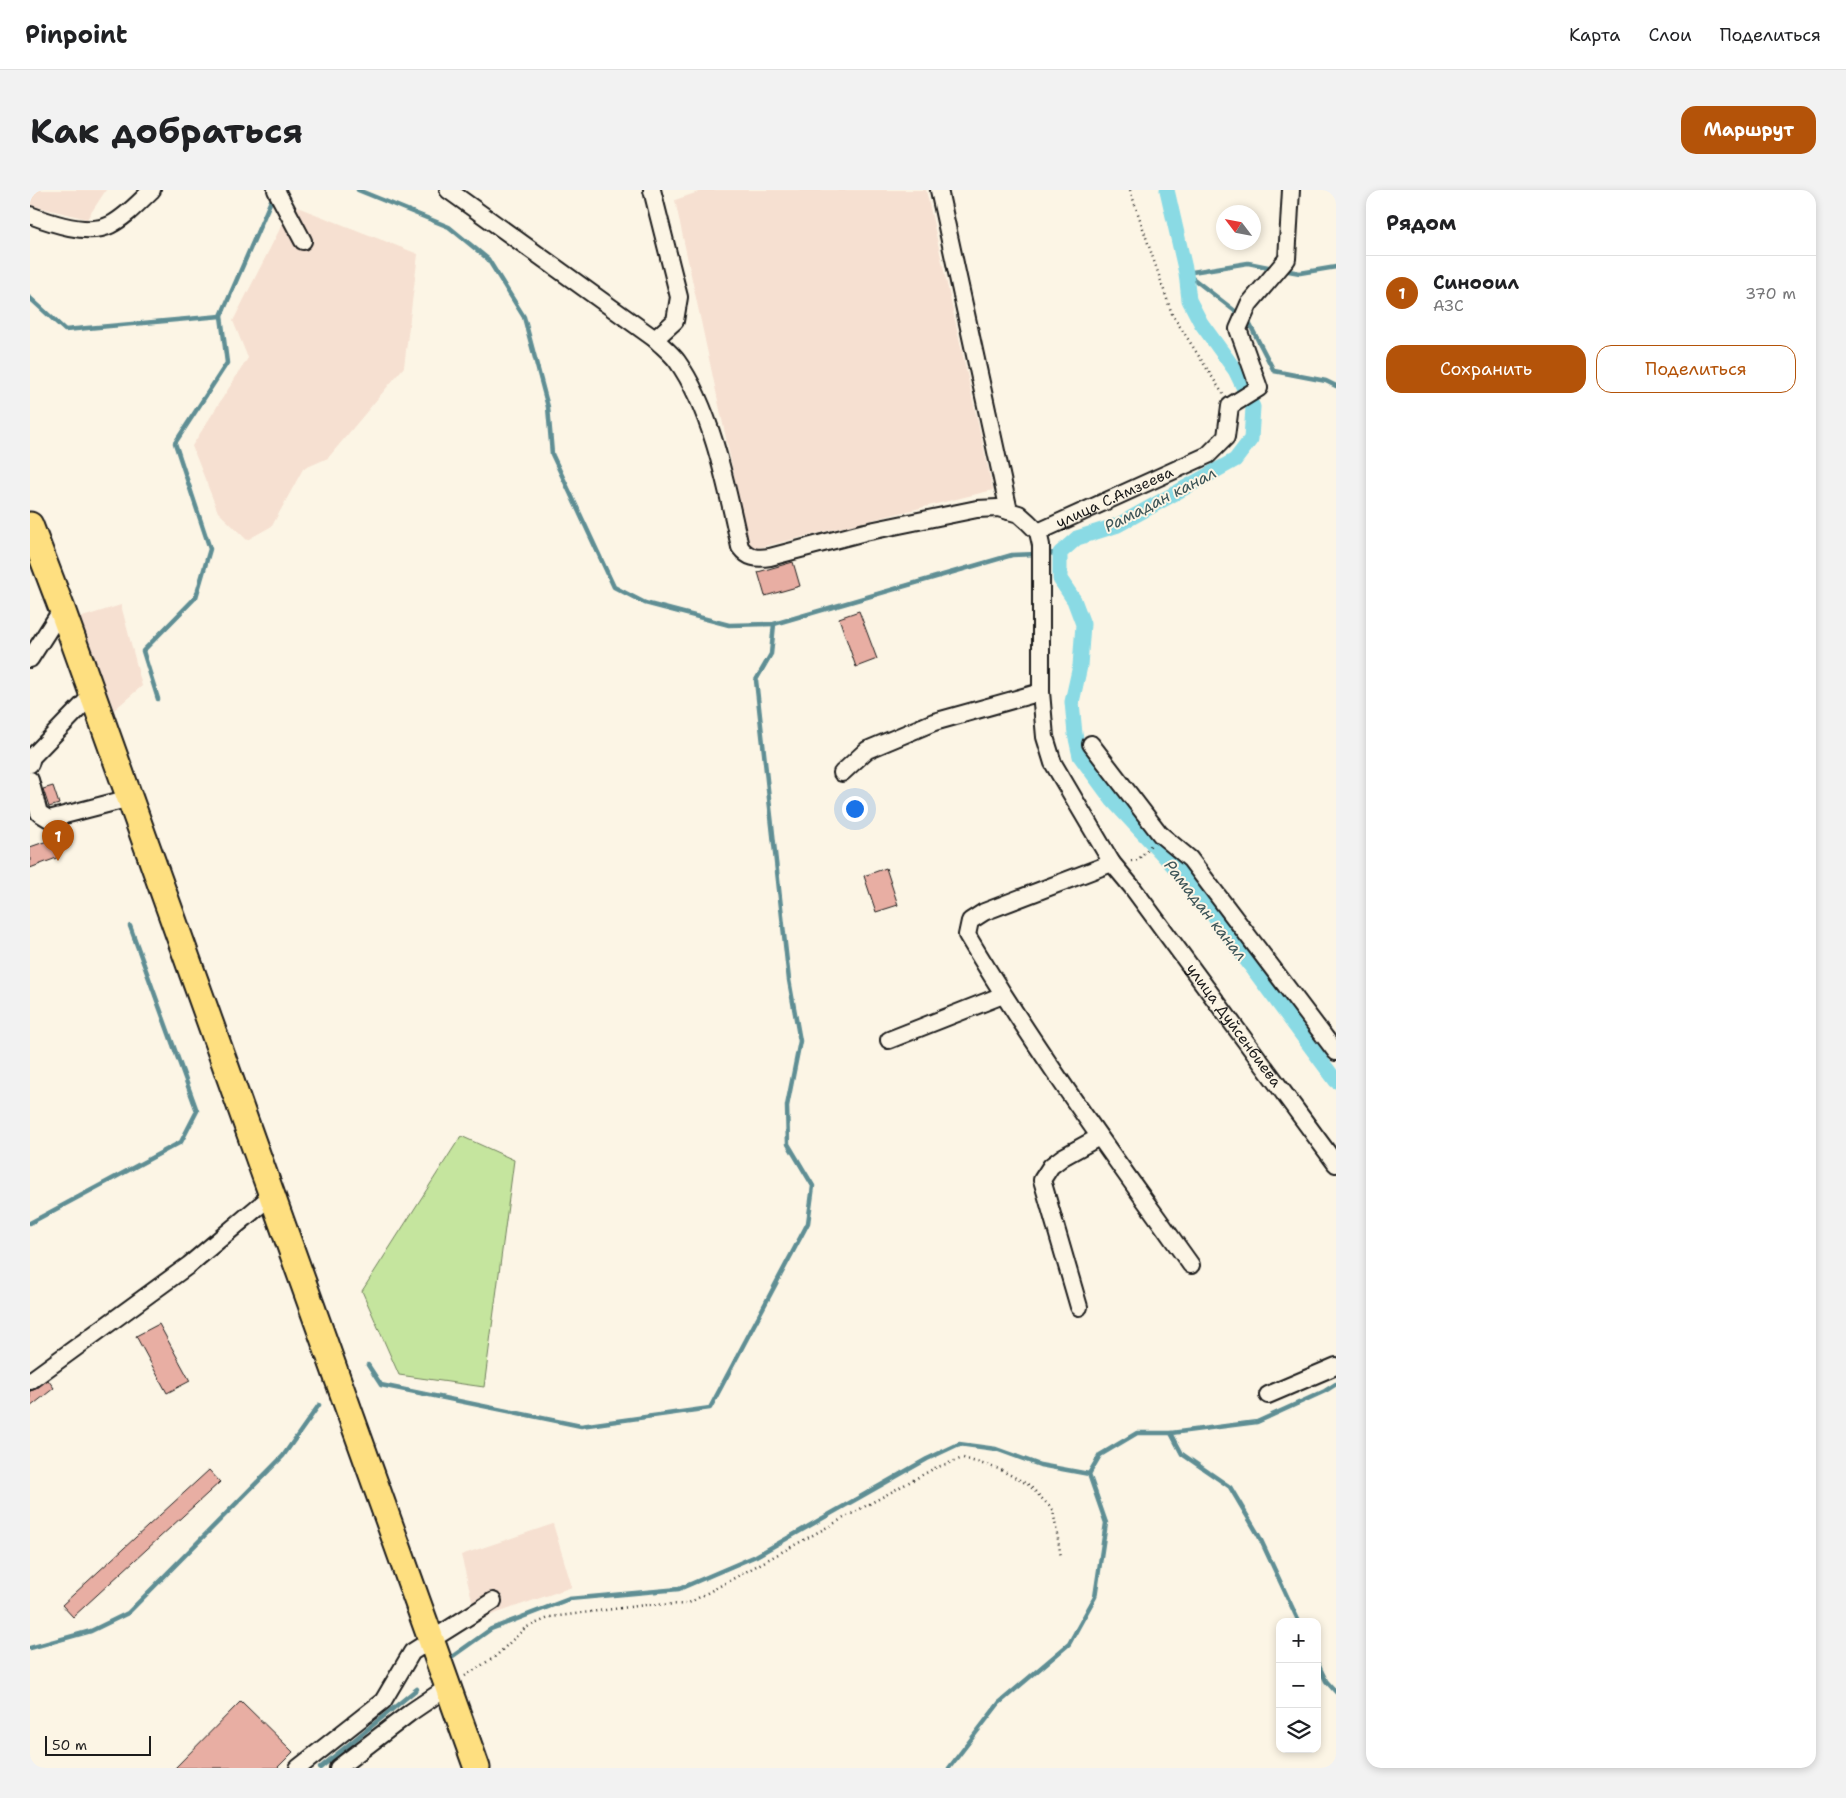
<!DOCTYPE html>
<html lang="ru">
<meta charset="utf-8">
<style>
:root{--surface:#fff;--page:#f2f2f2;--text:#202124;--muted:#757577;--line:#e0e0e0;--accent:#b45309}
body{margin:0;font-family:"Shantell Sans",sans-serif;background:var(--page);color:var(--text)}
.controls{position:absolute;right:15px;bottom:15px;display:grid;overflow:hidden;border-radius:10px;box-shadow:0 2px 8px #0003}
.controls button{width:45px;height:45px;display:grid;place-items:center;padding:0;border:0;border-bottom:1px solid var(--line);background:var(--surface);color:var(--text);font:25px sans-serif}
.compass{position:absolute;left:1186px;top:15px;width:45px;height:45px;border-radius:50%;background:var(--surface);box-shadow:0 2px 8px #0003;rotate:302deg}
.scale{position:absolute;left:15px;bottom:12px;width:106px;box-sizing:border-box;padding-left:5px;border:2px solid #1c1c1c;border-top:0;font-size:14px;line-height:18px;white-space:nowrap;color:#1c1c1c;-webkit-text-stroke:4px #fcf5e5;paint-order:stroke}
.you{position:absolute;left:824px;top:618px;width:18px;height:18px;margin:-12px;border:4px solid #fff;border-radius:50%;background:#1a73e8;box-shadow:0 0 0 8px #1a73e833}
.badge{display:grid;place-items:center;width:32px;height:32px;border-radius:50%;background:var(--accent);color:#fff;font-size:16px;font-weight:700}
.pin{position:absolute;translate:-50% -41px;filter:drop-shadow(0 1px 2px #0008)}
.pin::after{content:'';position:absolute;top:26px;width:18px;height:15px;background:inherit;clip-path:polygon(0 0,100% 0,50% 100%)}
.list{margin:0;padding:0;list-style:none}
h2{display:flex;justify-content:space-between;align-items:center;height:65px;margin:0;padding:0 20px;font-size:21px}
h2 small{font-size:16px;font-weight:400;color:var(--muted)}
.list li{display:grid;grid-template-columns:32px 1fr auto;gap:15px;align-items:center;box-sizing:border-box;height:75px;padding:0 20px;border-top:1px solid var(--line)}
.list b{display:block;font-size:19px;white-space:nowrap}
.list p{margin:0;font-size:16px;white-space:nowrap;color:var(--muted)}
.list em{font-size:16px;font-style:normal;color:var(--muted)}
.actions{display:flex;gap:10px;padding:15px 20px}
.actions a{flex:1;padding:11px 0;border:1px solid var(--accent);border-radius:15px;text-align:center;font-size:18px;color:var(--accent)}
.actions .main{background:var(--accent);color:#fff}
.icon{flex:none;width:28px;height:28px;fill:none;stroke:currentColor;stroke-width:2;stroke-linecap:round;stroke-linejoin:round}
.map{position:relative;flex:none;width:1306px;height:1578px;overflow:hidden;border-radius:15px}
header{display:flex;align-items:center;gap:30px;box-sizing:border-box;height:70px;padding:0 25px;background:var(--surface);border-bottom:1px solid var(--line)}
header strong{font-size:24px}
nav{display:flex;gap:28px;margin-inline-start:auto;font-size:18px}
.intro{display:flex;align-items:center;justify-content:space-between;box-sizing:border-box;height:120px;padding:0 30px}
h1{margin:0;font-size:35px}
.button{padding:12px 22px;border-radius:15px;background:var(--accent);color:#fff;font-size:18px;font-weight:700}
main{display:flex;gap:30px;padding:0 30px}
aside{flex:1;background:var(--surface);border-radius:15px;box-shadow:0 2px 8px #0003}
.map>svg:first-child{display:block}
.built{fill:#f6e0d1}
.green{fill:#c5e59e;stroke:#70805d}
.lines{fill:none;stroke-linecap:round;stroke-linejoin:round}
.stream{stroke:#5e8e94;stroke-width:4.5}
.canal{stroke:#8adae4;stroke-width:15}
.building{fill:#e8aea3;stroke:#1c1c1c}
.minor-casing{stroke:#1c1c1c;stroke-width:20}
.highway-casing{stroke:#1c1c1c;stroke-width:29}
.path{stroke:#1c1c1c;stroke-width:2.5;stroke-dasharray:1 4;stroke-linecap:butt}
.minor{stroke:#fcf5e5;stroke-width:16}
.highway{stroke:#fedf80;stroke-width:25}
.labels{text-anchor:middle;stroke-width:4;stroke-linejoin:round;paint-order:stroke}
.street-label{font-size:15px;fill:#1c1c1c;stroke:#fcf5e5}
.water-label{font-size:16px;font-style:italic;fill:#3d5558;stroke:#fcf5e5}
</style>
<header>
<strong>Pinpoint</strong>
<nav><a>Карта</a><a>Слои</a><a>Поделиться</a></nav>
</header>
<div class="intro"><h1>Как добраться</h1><a class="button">Маршрут</a></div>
<main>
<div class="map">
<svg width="1306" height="1578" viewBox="0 0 1306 1578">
<rect width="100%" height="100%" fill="#fcf5e5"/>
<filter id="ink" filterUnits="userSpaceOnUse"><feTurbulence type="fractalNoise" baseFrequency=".02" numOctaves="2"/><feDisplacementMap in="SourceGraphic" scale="10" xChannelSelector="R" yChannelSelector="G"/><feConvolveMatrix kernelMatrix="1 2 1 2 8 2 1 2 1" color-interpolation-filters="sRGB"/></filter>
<g filter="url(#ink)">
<g class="built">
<path d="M 0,0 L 76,0 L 57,29 L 0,15 Z"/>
<path d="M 674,0 L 896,0 L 963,300 L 720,360 L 645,10 Z"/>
<path d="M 262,15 L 388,64 L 374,177 L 298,268 L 273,279 L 242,336 L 217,350 L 188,322 L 162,256 L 218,168 L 203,131 Z"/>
<path d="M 91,415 L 112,496 L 84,520 L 49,428 Z"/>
<path d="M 523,1334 L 542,1397 L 447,1430 L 431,1365 Z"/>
</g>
<path class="green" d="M 431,946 L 484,970 L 454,1197 L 369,1185 L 332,1101 Z"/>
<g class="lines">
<g class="stream">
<path d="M 328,0 L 419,37 L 458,69 L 494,127 L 518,217 L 522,264 L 584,397 L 615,413 L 699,435 L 744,434 L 982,365 L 1030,363"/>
<path d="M 1253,80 L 1270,83 L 1306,77"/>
<path d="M 1156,83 L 1210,125"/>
<path d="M 1156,83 L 1218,73 L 1243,78"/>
<path d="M 0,108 L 35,140 L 191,126"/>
<path d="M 1217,129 L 1244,181 L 1296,191 L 1306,196"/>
<path d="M 128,509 L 113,461 L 166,407 L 180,359 L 145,253 L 197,173 L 191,126 L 243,6"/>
<path d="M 0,1033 L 151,952 L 167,921 L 100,736"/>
<path d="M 338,1175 L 351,1195 L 551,1236 L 680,1218 L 778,1033 L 783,996 L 758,954 L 757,916 L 770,851 L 759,790 L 726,490 L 741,464 L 744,434"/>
<path d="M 1141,1243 L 1152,1264 L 1200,1297 L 1229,1346 L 1269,1432"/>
<path d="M 0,1458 L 61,1441 L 98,1423 L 253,1266 L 289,1215"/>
<path d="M 423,1466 L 461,1439 L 539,1409 L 649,1399 L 726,1366 L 897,1269 L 929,1254 L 966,1259 L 1010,1275 L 1059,1284"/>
<path d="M 1287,1472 L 1296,1491 L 1306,1502"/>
<path d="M 290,1578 L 387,1499"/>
<path d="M 919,1578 L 969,1513 L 1039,1454 L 1065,1407 L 1076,1333 L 1059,1284 L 1070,1265 L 1107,1243 L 1141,1243 L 1227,1232 L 1295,1201 L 1306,1194"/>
</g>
<path class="canal" d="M 1137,0 L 1156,83 L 1159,110 L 1171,133 L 1205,180 L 1223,217 L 1221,249 L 1205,270 L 1088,335 L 1047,348 L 1030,363 L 1030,389 L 1044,410 L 1053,434 L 1050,476 L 1042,512 L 1045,544 L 1050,566 L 1083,611 L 1160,694 L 1306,891"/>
</g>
<g class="building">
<path d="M 763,372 L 770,396 L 735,406 L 728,382 Z"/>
<path d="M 829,421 L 847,469 L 826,477 L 809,428 Z"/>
<path d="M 23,596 L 29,614 L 19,617 L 13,599 Z"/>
<path d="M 23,649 L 29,667 L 0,678 L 0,657 Z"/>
<path d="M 856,678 L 868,715 L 846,722 L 834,686 Z"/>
<path d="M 129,1134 L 160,1191 L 137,1203 L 106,1146 Z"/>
<path d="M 18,1190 L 24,1198 L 0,1217 L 0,1201 L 6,1199 Z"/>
<path d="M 179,1280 L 190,1292 L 43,1427 L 32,1415 Z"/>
<path d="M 211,1511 L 263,1562 L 247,1578 L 145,1578 Z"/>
</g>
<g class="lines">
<g class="minor-casing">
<g id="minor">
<path d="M 246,0 L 273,51"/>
<path id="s1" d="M 418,0 L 625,149 C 632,156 641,163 647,171 C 682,220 697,298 710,357 C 718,368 726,369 740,367 L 835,342 L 947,319 L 968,318 L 989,324 L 998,332 L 1008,342 L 1011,355 L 1011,502 L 1015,547 L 1023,573 L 1082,673 L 1102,697 L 1306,974"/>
<path d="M 622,0 L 649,107 L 645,131 L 625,149"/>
<path d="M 909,0 L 979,321"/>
<path d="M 0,25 C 21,33 58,46 80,35 C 96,27 109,12 122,0"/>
<path id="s2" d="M 1008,342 L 1178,265 L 1196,247 L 1200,216 L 1229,198 L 1208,139 L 1219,114 L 1257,69 L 1261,0"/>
<path d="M 0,469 L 32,419"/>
<path d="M 1061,554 L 1130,644 L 1160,669 L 1306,862"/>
<path d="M 0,574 L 2,567 L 62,505"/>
<path d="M 812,583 L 837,560 L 904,532 L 1011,502"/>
<path d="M 0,590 L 9,623 L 19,629 L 100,608"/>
<path d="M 1082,673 L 954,722 L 940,731 L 937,745 C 1005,860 1084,967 1161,1075"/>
<path d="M 859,850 L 973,805"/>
<path d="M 1049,1117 L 1012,990 L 1021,976 L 1033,967 L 1069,947"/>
<path d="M 0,1191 L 159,1075 L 241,1006"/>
<path d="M 1238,1205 L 1306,1176"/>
<path d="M 268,1578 L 353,1511 L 382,1462 L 463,1411"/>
<path d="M 308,1578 L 381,1522 L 418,1497"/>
</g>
</g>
<g class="highway-casing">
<path id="highway" d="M 0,335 L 32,419 L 447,1578"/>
</g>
<g class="path">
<path d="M 1100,0 L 1142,124 L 1193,204"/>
<path d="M 1101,671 L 1108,670 L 1121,655"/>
<path d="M 435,1486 L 466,1466 L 495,1438 L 521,1427 L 615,1415 L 657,1414 L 905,1278 L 933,1268 L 969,1279 L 999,1295 L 1023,1320 L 1031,1367"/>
</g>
<use href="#minor" class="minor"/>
<use href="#highway" class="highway"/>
</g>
</g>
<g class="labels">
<g class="street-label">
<text dy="5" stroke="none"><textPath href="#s2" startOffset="84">улица С.Амзеева</textPath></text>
<text dy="5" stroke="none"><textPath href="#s1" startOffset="1351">улица Дуйсенбиева</textPath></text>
</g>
<g class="water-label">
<text transform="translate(1130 309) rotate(-27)" y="6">Рамадан канал</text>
<text transform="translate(1176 720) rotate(52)" y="6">Рамадан канал</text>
</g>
</g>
</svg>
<div class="controls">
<button>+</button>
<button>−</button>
<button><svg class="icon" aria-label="layers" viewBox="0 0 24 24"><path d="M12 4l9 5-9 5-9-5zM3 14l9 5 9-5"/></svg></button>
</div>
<svg class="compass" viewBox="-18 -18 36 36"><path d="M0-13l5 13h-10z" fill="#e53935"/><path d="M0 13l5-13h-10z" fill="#757577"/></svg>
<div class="scale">50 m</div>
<div class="you"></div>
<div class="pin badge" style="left:28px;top:671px">1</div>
</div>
<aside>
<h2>Рядом<small></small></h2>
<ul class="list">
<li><span class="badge">1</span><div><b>Синооил</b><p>АЗС</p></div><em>370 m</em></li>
</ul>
<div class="actions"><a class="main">Сохранить</a><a>Поделиться</a></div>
</aside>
</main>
